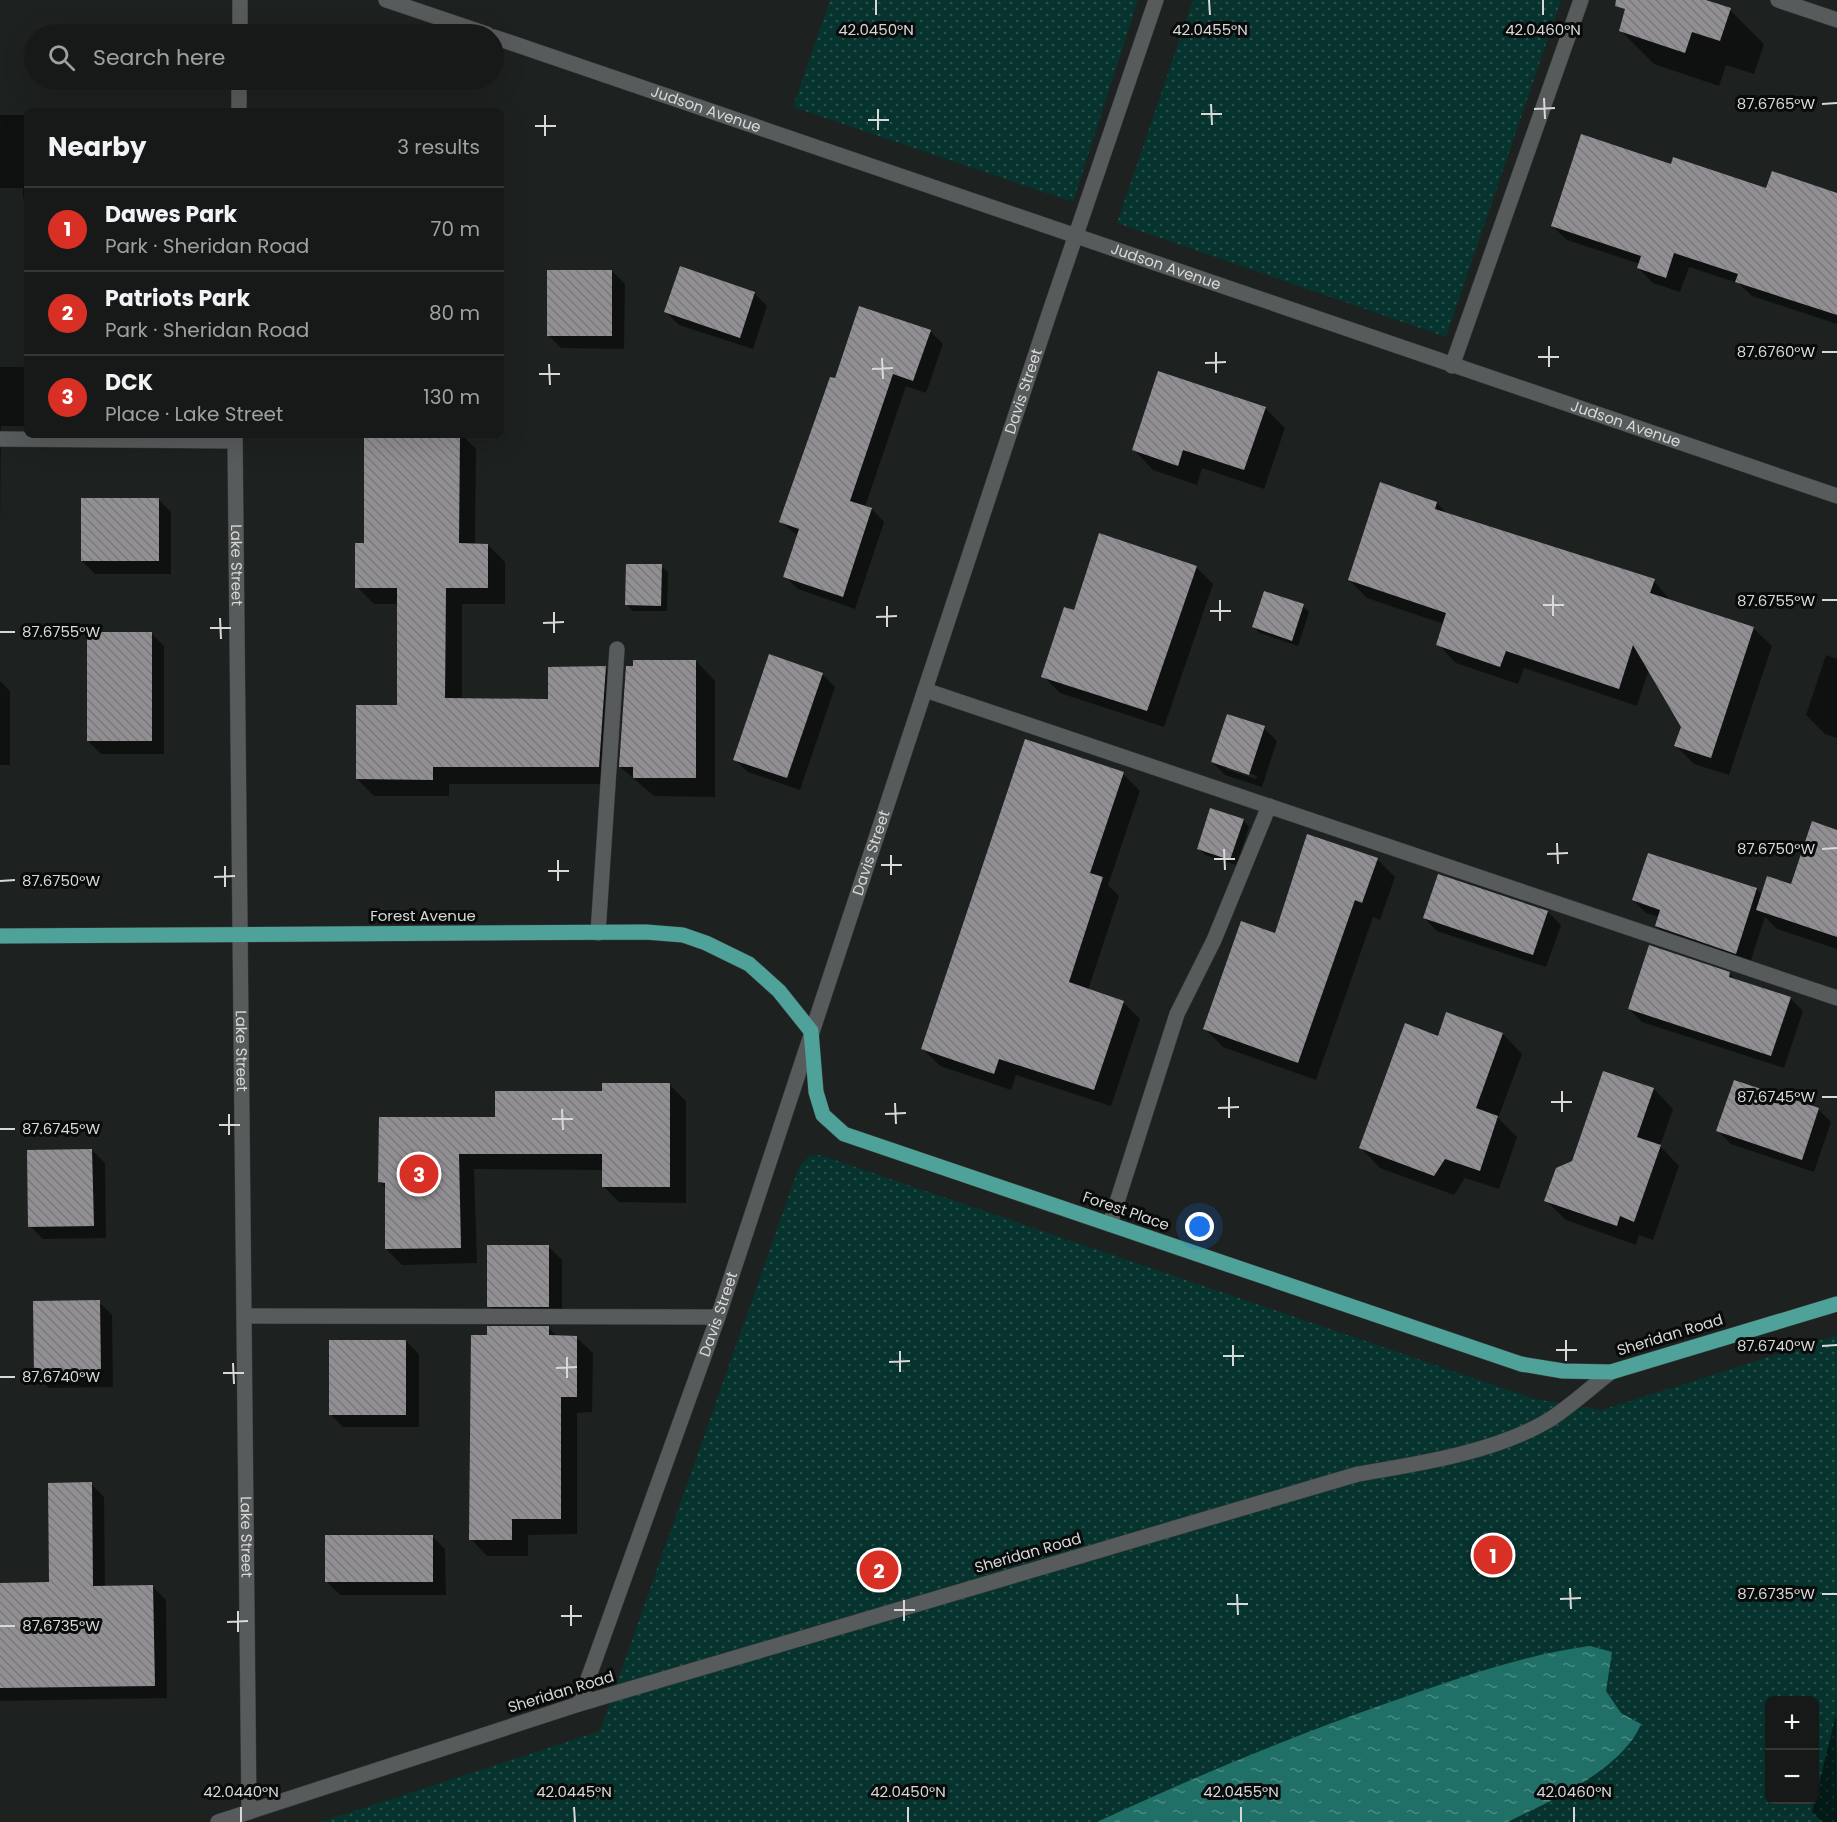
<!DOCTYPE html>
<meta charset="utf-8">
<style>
:root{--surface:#161918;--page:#1f2221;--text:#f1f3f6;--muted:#9ea0a2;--line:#353837;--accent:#d93025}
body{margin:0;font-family:Poppins,sans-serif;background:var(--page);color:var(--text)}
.controls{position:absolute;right:18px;bottom:18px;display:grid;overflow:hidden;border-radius:9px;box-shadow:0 6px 24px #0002}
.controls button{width:54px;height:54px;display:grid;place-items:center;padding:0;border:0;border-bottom:2px solid var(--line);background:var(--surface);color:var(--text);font:30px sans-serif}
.you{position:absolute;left:1200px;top:1227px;width:21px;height:21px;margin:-15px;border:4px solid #fff;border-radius:50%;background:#1a73e8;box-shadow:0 0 0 9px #1a73e833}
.badge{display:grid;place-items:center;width:39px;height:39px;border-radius:50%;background:var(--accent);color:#fff;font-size:20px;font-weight:700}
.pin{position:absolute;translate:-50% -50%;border:3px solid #fff;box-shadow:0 2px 6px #0006}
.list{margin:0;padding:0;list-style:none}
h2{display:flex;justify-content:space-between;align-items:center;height:78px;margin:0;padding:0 24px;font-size:26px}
h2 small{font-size:20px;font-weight:400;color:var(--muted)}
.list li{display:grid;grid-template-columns:39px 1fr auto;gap:18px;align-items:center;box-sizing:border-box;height:84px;padding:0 24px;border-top:2px solid var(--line)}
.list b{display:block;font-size:22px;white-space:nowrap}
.list p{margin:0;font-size:20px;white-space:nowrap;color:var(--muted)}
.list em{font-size:20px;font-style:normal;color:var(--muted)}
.icon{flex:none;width:33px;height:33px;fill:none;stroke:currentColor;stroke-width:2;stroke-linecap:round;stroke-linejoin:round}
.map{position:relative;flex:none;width:1837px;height:1822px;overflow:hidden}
.search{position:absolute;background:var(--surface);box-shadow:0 6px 24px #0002;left:24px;top:24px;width:480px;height:66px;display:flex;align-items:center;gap:15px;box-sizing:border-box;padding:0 21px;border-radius:33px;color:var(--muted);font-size:22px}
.panel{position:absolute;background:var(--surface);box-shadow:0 6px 24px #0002;left:24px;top:108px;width:480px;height:330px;border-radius:9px}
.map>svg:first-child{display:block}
.park{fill:url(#park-dots);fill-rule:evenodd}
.water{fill:url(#water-ripples)}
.shadow{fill:#0007;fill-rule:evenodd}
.building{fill:url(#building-back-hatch)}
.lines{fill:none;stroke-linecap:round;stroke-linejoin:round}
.minor-casing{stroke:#393c3b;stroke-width:16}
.major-casing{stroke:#393c3b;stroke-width:16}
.minor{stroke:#575b5b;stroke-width:15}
.major{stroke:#4ea299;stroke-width:15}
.ticks{fill:none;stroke:#d6d9d8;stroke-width:2}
.labels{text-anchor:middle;stroke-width:6;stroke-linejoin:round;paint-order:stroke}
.street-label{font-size:15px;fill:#d6d9d8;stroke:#090a0a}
.ticks-label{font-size:15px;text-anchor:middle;fill:#d6d9d8;stroke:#090a0a;stroke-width:6;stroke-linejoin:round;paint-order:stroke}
</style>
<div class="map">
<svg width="1837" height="1822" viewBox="0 0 1837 1822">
<defs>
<pattern id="park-dots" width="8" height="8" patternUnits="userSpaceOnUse" patternTransform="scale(1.5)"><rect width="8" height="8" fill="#07332e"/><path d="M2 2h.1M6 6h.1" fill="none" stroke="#2a504c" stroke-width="1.8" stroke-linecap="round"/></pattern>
<pattern id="water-ripples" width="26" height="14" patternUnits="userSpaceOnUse" patternTransform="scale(1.5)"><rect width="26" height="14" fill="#207067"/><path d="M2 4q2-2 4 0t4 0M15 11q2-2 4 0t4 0" fill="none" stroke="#4a8a83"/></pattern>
<pattern id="building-back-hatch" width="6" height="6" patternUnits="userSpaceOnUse" patternTransform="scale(1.5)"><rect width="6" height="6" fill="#918f93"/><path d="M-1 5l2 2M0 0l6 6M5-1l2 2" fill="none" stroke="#79787a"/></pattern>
</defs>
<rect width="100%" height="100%" fill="#1d2120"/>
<g class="park">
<path d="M 830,0 L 1138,0 L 1073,202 L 793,107 Z"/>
<path d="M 1193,0 L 1561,0 L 1446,337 L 1117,223 Z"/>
<path d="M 810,1155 L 820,1155 L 1535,1399 L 1602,1410 L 1837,1335 L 1837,1822 L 320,1822 L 600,1731 L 799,1167 ZM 1770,1700 L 1814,1700 L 1814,1800 L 1770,1800 Z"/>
</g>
<path class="water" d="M 1590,1646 L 1612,1652 L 1606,1691 L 1621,1713 L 1641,1724 C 1622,1770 1549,1802 1507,1822 L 1097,1822 C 1194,1777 1292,1736 1393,1701 C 1458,1678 1522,1655 1590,1646 Z"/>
<g class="shadow">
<path d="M 1630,0 L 1707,0 L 1730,10 L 1764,44 L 1754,74 L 1726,65 L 1719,86 L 1654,64 L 1620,30 Z"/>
<path d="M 0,115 L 27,115 L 27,202 L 23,198 L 23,188 L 0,188 Z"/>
<path d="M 1672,166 L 1767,190 L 1837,199 L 1837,324 L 1752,296 L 1738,283 L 1689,267 L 1680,292 L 1653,283 L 1638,268 L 1640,264 L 1567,240 L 1552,226 Z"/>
<path d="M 612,271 L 625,284 L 624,349 L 561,348 L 548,335 Z"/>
<path d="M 754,293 L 767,306 L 753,349 L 679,325 L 666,312 Z"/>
<path d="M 930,331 L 943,344 L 926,393 L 906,386 L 865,507 L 872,509 L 884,522 L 855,609 L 798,589 L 785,576 L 798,536 L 781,522 L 836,380 Z"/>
<path d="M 0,367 L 27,367 L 27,426 L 1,426 L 0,526 Z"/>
<path d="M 1265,408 L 1285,428 L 1264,489 L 1202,468 L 1197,485 L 1153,470 L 1134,450 Z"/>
<path d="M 366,435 L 462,435 L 476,449 L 475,545 L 488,545 L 505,562 L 505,604 L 462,604 L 462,700 L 550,701 L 605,668 L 622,685 L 616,784 L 449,784 L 449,796 L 374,796 L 357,779 L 398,706 L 398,604 L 374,604 L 357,587 L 365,545 Z"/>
<path d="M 158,499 L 171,512 L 171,574 L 95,574 L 82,561 Z"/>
<path d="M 1437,503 L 1448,515 L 1654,581 L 1671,601 L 1753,628 L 1772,646 L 1729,775 L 1694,764 L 1676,746 L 1682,726 L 1649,669 L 1637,706 L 1524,668 L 1518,684 L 1456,663 L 1438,644 L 1444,624 L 1367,598 L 1349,580 Z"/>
<path d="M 661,566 L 668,572 L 667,611 L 633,611 L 627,605 Z"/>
<path d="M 1196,567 L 1213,584 L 1164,727 L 1060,693 L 1043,676 L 1075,612 Z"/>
<path d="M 1303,606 L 1309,612 L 1298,646 L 1260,633 L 1253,627 Z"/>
<path d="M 151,633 L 164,646 L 164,754 L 101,754 L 88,741 Z"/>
<path d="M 1826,655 L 1837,659 L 1837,738 L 1825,734 L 1806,715 Z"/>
<path d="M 696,661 L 715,681 L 715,797 L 654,796 L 620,767 Z"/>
<path d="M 822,674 L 835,687 L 800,790 L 748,772 L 735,760 Z"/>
<path d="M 0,681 L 10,691 L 10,765 L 0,765 Z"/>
<path d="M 1264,728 L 1277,741 L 1262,787 L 1225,775 L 1212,762 ZM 1226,765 L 1257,776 L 1256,779 L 1226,769 Z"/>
<path d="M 1123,774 L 1140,791 L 1108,885 L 1119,896 L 1088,990 L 1123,1002 L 1140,1019 L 1111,1106 L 1016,1075 L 1011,1090 L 940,1066 L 923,1049 Z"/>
<path d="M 1243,820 L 1249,827 L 1236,865 L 1205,855 L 1199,849 Z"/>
<path d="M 1837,831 L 1837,949 L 1777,929 L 1765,917 L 1749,966 L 1669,939 L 1656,926 L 1659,917 L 1646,913 L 1633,900 L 1649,855 L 1757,889 L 1762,895 L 1792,885 Z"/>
<path d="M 1377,859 L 1395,877 L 1380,920 L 1373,917 L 1316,1080 L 1223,1047 L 1205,1029 L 1276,935 Z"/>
<path d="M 1439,875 L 1548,912 L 1561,925 L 1546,967 L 1437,931 L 1424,918 Z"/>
<path d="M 1729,973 L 1736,981 L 1790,998 L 1803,1011 L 1784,1068 L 1642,1022 L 1629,1009 Z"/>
<path d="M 1447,1014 L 1503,1034 L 1522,1054 L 1498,1118 L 1517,1137 L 1499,1189 L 1465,1178 L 1454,1195 L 1380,1168 L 1361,1148 L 1439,1038 Z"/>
<path d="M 1604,1073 L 1654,1089 L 1673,1109 L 1660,1146 L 1679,1166 L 1653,1240 L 1639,1235 L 1636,1245 L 1566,1220 L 1546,1201 L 1573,1162 Z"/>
<path d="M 670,1085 L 686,1101 L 686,1203 L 619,1202 L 603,1186 L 603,1170 L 474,1169 L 477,1263 L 402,1265 L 386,1249 L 386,1189 L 380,1182 L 603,1092 Z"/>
<path d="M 1818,1109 L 1831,1122 L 1814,1172 L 1731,1144 L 1718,1131 Z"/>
<path d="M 92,1150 L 105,1163 L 106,1238 L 43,1239 L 30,1226 Z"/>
<path d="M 549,1247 L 562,1260 L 562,1319 L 502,1319 L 489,1306 Z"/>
<path d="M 99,1302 L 112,1315 L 113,1387 L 49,1388 L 36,1375 Z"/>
<path d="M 549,1328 L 558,1337 L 576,1337 L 593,1353 L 592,1412 L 577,1413 L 577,1534 L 528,1535 L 528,1556 L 487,1556 L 471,1539 Z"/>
<path d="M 406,1341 L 419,1354 L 419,1427 L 343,1427 L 330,1414 Z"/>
<path d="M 91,1484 L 104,1497 L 105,1588 L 153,1587 L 166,1600 L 167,1698 L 0,1701 L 0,1585 L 51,1584 Z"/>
<path d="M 432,1536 L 445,1549 L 446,1595 L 340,1595 L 327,1582 Z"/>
<path d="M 1836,1715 L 1837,1822 L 1822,1822 L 1812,1812 Z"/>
</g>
<g class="building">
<path d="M 1616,0 L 1706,0 L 1731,8 L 1720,41 L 1692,32 L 1685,53 L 1619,31 L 1625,9 L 1615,6 Z"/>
<path d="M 1581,134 L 1671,164 L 1673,157 L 1766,188 L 1772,171 L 1837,193 L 1837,315 L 1735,282 L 1738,274 L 1674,253 L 1666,278 L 1637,268 L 1641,256 L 1551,226 Z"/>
<path d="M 680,266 L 755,292 L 740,338 L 664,312 Z"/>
<rect x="547" y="270" width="65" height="66"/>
<path d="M 859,306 L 931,330 L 913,381 L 893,374 L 850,501 L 872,508 L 843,597 L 783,577 L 799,529 L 779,522 L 830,377 L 835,378 Z"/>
<path d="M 1158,371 L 1266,407 L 1244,470 L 1183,450 L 1178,466 L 1132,450 Z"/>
<path d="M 364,435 L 460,435 L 459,543 L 488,544 L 488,588 L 446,588 L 445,698 L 548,699 L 548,667 L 606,666 L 599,767 L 433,767 L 433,780 L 356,779 L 356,705 L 397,705 L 397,588 L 355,588 L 355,543 L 364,543 Z"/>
<path d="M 1380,482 L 1437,502 L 1435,509 L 1655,579 L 1650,593 L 1754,627 L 1711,758 L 1674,746 L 1681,727 L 1633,645 L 1619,689 L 1506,651 L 1500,667 L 1436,645 L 1446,613 L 1348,580 Z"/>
<rect x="81" y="498" width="78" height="63"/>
<path d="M 1099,533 L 1197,566 L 1147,711 L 1041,677 L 1064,607 L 1074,610 Z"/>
<path d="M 626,564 L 662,564 L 661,606 L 625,605 Z"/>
<path d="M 1264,591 L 1304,604 L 1292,641 L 1252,627 Z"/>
<rect x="87" y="632" width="65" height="109"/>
<path d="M 769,654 L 823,673 L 787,778 L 733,760 Z"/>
<path d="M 633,660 L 696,660 L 696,778 L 633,778 L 633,767 L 619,767 L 626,666 L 633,666 Z"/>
<path d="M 1227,714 L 1265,726 L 1249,775 L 1211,762 Z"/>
<path d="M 1025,739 L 1124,772 L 1090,873 L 1103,877 L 1069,982 L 1124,1001 L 1094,1090 L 999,1059 L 994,1074 L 921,1049 Z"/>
<path d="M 1210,808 L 1244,819 L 1230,860 L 1197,849 Z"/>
<path d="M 1812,821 L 1837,830 L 1837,937 L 1756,910 L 1767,876 L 1791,884 Z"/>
<path d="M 1307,834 L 1378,858 L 1362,903 L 1355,900 L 1298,1063 L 1203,1029 L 1241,921 L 1275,933 Z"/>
<path d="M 1648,853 L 1757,888 L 1736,954 L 1655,926 L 1660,910 L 1632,900 Z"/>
<path d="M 1438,874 L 1548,911 L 1533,955 L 1423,918 Z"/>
<path d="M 1649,945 L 1730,972 L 1729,977 L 1791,997 L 1771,1056 L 1628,1009 Z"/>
<path d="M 1446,1012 L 1503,1033 L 1476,1108 L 1498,1116 L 1480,1171 L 1445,1159 L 1434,1176 L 1359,1148 L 1405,1023 L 1438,1036 Z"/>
<path d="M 1603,1071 L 1654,1088 L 1637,1137 L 1661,1145 L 1634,1222 L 1620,1216 L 1617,1226 L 1544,1201 L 1556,1168 L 1572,1161 Z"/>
<path d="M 1734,1080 L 1819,1108 L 1802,1160 L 1716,1131 Z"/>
<path d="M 602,1083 L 670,1083 L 670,1187 L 602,1187 L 602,1154 L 459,1154 L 461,1248 L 385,1249 L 385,1183 L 378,1182 L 379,1117 L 495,1117 L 495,1091 L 602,1091 Z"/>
<path d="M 92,1149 L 94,1226 L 28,1227 L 27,1150 Z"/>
<rect x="487" y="1245" width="62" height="62"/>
<path d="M 100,1300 L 101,1375 L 34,1376 L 33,1301 Z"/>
<path d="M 487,1326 L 549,1326 L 549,1335 L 577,1336 L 577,1397 L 561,1397 L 561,1519 L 512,1519 L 512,1540 L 469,1540 L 471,1335 L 487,1335 Z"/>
<rect x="329" y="1340" width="77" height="75"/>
<path d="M 92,1482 L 93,1586 L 153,1585 L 155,1686 L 0,1688 L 0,1583 L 49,1582 L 48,1483 Z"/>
<rect x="325" y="1535" width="108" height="47"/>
</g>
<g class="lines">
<g class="minor-casing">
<g id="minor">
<path d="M 386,0 L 487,34"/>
<path d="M 1778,0 L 1837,20"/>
<path d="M 240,34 L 240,0"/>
<path id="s1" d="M 494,37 L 1837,496"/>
<path d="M 239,111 L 239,80"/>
<path d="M 1452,366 L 1581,0"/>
<path id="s2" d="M 235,435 L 249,1812"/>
<path d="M 0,439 L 235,441"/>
<path d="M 925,690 L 1837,998"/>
<path d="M 598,933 L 617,649"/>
<path d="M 1110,1224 L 1177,1014 L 1214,940 L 1269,806"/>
<path d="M 244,1316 L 718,1317"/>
<path id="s3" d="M 579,1704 L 718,1317 L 1049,314 L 1156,0"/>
<path d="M 218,1822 L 579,1704 L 1358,1474 C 1418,1464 1496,1452 1549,1420 C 1571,1406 1591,1387 1611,1372"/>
</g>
</g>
<g class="major-casing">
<path id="major" d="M 0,936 L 646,932 L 683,935 L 706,943 L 749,964 L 779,991 L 811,1031 L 816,1092 L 823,1115 L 844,1134 L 1521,1364 L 1563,1371 L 1611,1372 L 1837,1304"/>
</g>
<use href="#minor" class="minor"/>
<use href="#major" class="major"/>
</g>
<path class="ticks" d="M 876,0 L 876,15M 1209,0 L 1210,15M 1543,0 L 1543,15M 1544,98 L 1545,119M 1211,104 L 1212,125M 1822,104 L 1837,103M 878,109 L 878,130M 1534,109 L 1555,108M 1201,114 L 1222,114M 545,115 L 545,136M 868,120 L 889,120M 535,126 L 556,126M 1549,346 L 1549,367M 1216,352 L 1216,373M 1822,352 L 1837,352M 1538,357 L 1559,357M 882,358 L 883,379M 1205,363 L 1226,362M 549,364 L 550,385M 872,369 L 893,368M 539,374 L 560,374M 1553,595 L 1553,616M 1220,600 L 1220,621M 1822,600 L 1837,600M 1543,605 L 1564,605M 887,606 L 887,627M 1210,611 L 1231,611M 554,612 L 554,633M 876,617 L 897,616M 220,618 L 221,639M 543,623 L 564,622M 210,628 L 231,628M 0,632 L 15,632M 1557,843 L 1558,864M 1224,849 L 1225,870M 1822,849 L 1837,848M 1547,854 L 1568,853M 891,855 L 891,875M 1214,859 L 1235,859M 558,860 L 558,881M 881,865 L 902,865M 225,866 L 225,887M 548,871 L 569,871M 214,877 L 235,876M 0,881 L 15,880M 1562,1091 L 1562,1112M 1229,1097 L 1229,1118M 1822,1097 L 1837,1097M 1551,1102 L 1572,1102M 895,1103 L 896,1124M 1218,1108 L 1239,1107M 562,1109 L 563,1130M 229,1114 L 229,1135M 885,1114 L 906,1113M 552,1119 L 573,1119M 219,1125 L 240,1125M 0,1129 L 15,1129M 1566,1340 L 1566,1361M 1233,1345 L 1233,1366M 1822,1346 L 1837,1345M 1556,1350 L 1577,1350M 900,1351 L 900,1372M 1223,1356 L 1244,1356M 567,1357 L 567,1378M 889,1362 L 910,1361M 233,1363 L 234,1384M 556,1368 L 577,1367M 223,1373 L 244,1373M 0,1377 L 15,1377M 1570,1588 L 1571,1609M 1237,1594 L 1238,1615M 1822,1594 L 1837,1594M 1560,1599 L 1581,1598M 904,1600 L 904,1621M 1227,1604 L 1248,1604M 571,1605 L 571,1626M 894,1610 L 915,1610M 238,1611 L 238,1632M 561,1616 L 582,1616M 227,1622 L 248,1621M 0,1626 L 15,1626M 241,1807 L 241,1822M 574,1807 L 575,1822M 908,1807 L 908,1822M 1241,1807 L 1241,1822M 1574,1807 L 1574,1822"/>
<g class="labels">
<g class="street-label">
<text dy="5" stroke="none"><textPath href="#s1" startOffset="224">Judson Avenue</textPath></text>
<text dy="5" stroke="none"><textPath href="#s1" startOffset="710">Judson Avenue</textPath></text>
<text dy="5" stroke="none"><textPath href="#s3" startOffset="1386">Davis Street</textPath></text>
<text dy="5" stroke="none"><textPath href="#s1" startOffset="1196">Judson Avenue</textPath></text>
<text dy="5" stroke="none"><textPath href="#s2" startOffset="130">Lake Street</textPath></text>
<text dy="5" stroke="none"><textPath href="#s3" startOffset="900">Davis Street</textPath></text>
<text x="423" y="921">Forest Avenue</text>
<text dy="5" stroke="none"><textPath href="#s2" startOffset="616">Lake Street</textPath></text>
<text transform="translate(1126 1211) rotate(19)" y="5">Forest Place</text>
<text dy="5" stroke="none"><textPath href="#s3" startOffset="414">Davis Street</textPath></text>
<text transform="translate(1670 1335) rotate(-17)" y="5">Sheridan Road</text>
<text dy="5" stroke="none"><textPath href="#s2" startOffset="1102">Lake Street</textPath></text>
<text transform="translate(1028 1553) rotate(-16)" y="5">Sheridan Road</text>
<text transform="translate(561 1692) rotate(-17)" y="5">Sheridan Road</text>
</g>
</g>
<g class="ticks-label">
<text x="876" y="35">42.0450°N</text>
<text x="1210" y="35">42.0455°N</text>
<text x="1543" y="35">42.0460°N</text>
<text x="1776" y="109">87.6765°W</text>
<text x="1776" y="357">87.6760°W</text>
<text x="1776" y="606">87.6755°W</text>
<text x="61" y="637">87.6755°W</text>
<text x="1776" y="854">87.6750°W</text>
<text x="61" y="886">87.6750°W</text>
<text x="1776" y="1102">87.6745°W</text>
<text x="61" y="1134">87.6745°W</text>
<text x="1776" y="1351">87.6740°W</text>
<text x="61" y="1382">87.6740°W</text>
<text x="1776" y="1599">87.6735°W</text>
<text x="61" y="1631">87.6735°W</text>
<text x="241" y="1797">42.0440°N</text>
<text x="574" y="1797">42.0445°N</text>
<text x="908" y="1797">42.0450°N</text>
<text x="1241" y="1797">42.0455°N</text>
<text x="1574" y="1797">42.0460°N</text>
</g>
</svg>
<div class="controls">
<button>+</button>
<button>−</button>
</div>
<div class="you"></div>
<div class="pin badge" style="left:1493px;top:1555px">1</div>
<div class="pin badge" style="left:879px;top:1570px">2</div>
<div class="pin badge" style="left:419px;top:1174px">3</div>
<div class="search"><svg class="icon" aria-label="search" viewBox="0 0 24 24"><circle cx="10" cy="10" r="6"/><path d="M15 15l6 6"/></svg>Search here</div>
<section class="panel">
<h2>Nearby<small>3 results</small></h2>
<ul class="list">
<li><span class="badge">1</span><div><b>Dawes Park</b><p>Park · Sheridan Road</p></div><em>70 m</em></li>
<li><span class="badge">2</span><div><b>Patriots Park</b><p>Park · Sheridan Road</p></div><em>80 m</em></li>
<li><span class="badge">3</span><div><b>DCK</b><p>Place · Lake Street</p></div><em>130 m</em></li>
</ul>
</section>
</div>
